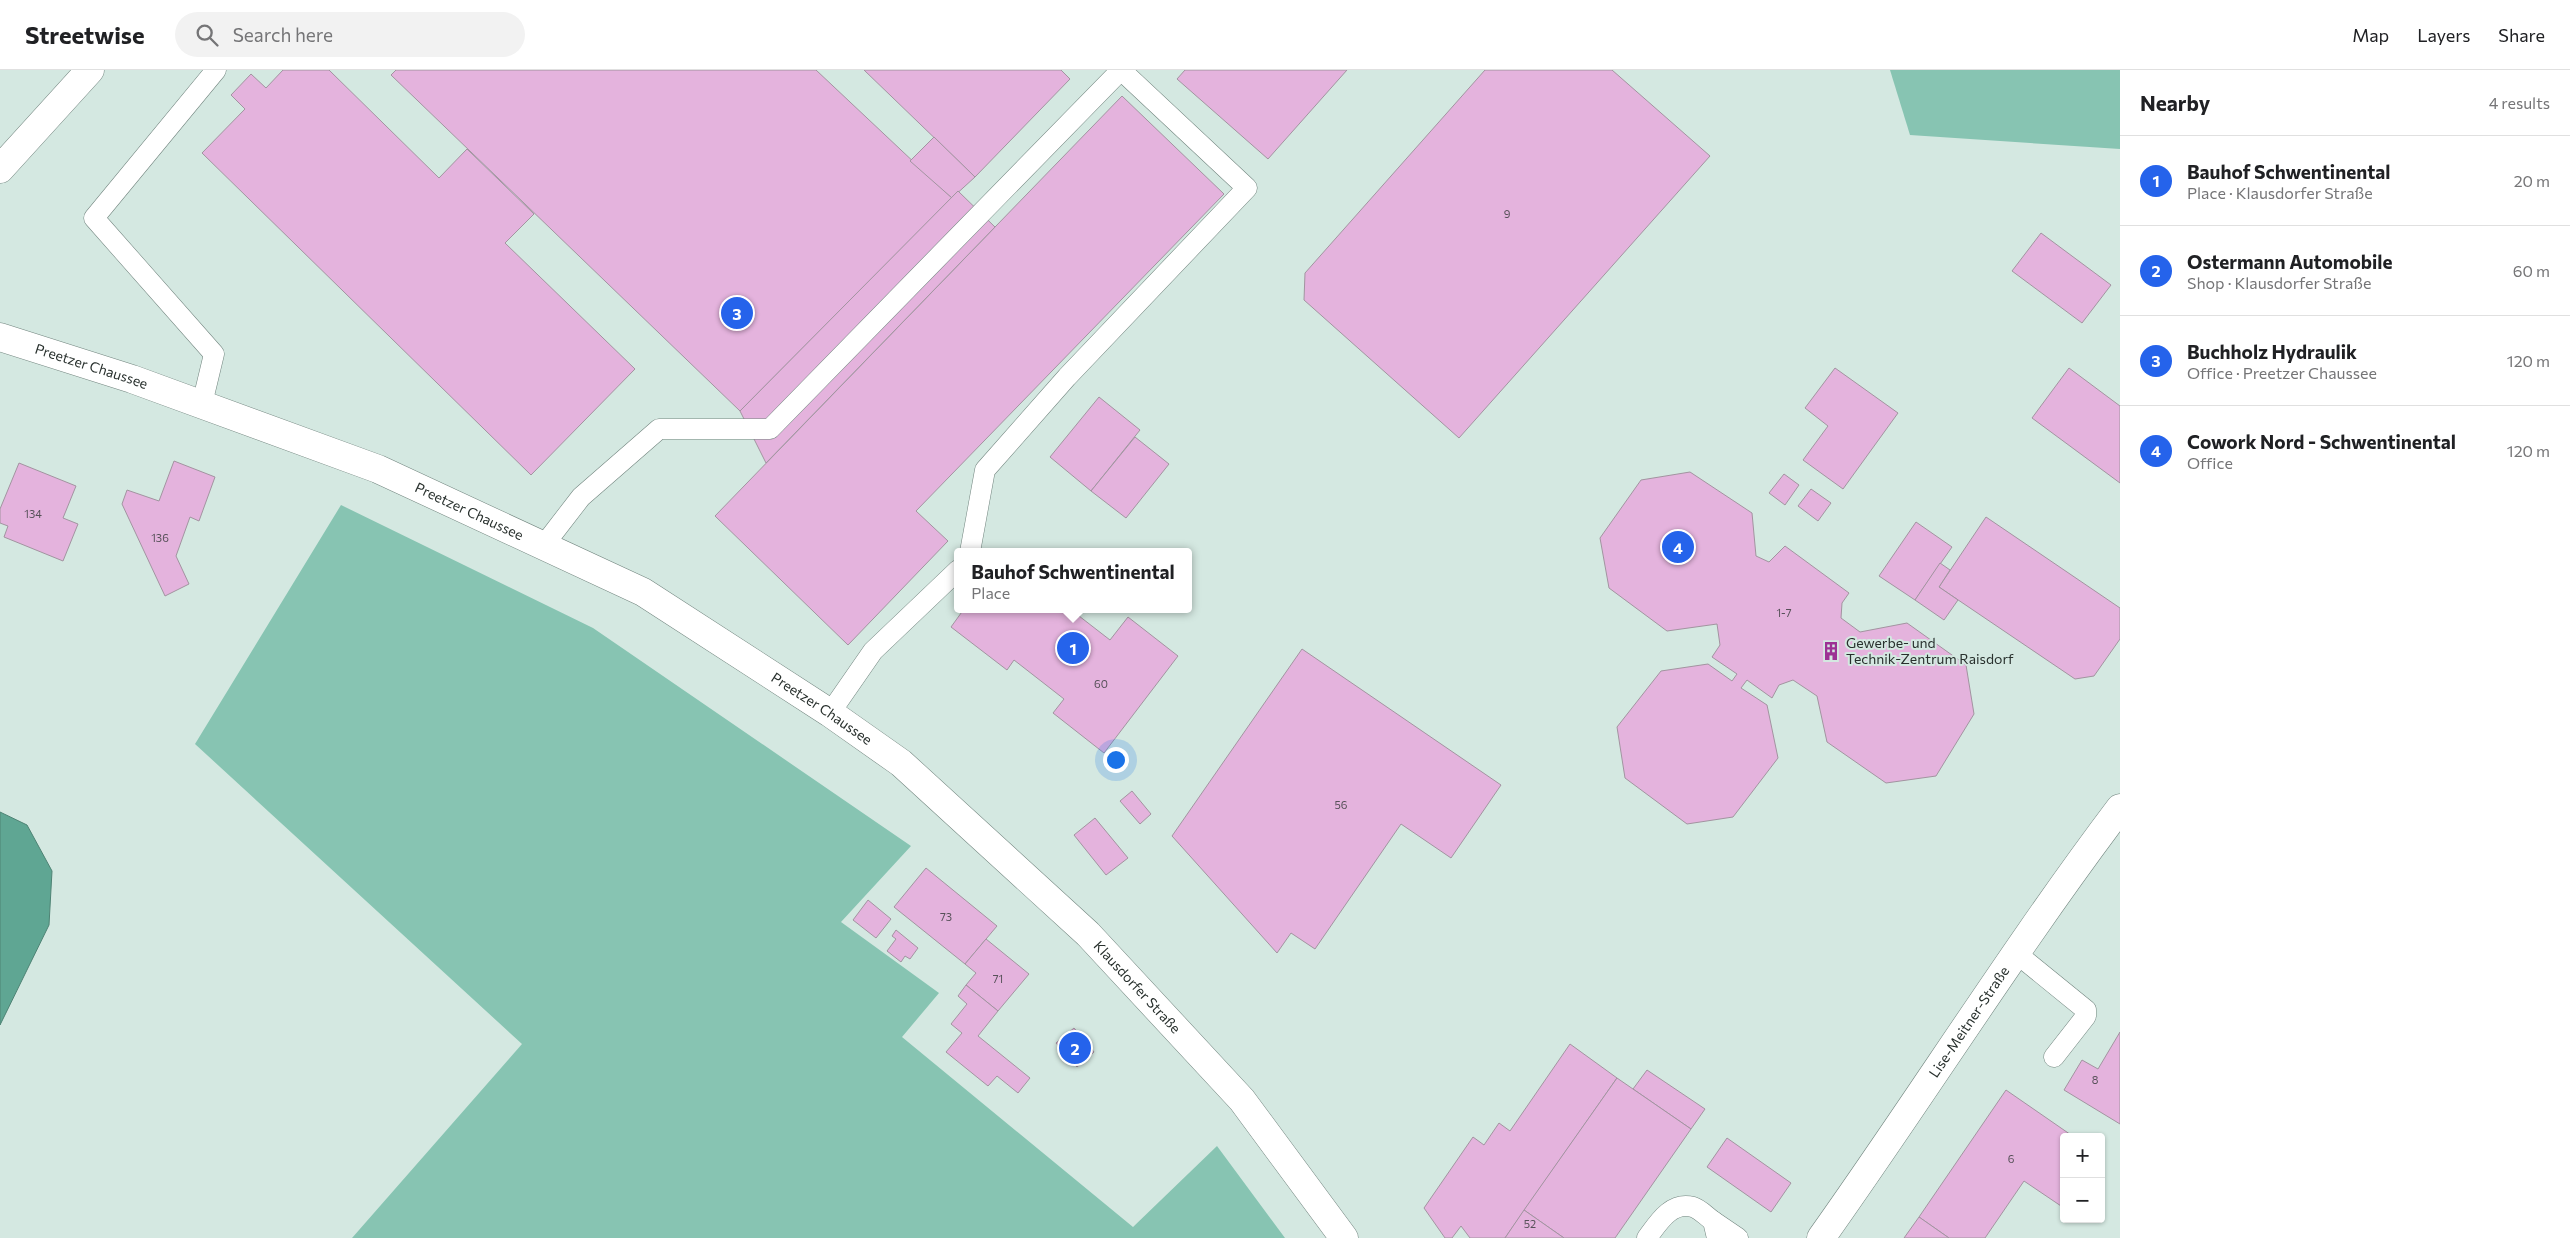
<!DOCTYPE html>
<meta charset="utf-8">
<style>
:root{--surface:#fff;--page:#f2f2f2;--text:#202124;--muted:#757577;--line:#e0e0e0;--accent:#2563eb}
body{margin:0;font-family:Commissioner,sans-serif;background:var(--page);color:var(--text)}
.controls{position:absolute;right:15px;bottom:15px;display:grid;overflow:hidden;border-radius:5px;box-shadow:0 1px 4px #0004}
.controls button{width:45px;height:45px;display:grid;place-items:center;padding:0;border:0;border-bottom:1px solid var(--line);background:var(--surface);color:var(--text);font:25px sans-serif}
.you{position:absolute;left:1115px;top:689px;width:18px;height:18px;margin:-12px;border:4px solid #fff;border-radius:50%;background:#1a73e8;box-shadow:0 0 0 8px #1a73e833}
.badge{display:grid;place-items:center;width:32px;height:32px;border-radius:50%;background:var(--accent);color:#fff;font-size:16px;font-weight:700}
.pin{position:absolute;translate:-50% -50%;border:2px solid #fff;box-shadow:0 1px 5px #0006}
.popup{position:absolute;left:954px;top:478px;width:238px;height:65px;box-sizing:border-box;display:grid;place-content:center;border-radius:5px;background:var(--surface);filter:drop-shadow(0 1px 4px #0005);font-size:16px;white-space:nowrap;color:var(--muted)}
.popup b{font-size:19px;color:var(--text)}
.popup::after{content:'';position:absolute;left:50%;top:100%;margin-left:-10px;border:10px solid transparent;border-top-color:var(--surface)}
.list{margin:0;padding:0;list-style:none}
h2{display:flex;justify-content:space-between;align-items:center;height:65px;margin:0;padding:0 20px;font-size:21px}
h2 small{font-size:16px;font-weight:400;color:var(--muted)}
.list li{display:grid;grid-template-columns:32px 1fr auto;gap:15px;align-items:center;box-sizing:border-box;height:90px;padding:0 20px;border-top:1px solid var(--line)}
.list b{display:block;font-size:19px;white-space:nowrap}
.list p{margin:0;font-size:16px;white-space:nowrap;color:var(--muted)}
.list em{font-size:16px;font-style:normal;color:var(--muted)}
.icon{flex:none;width:28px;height:28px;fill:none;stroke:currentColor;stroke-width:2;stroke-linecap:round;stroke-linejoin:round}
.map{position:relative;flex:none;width:2120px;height:1168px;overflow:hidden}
header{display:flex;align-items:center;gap:30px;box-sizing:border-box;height:70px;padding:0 25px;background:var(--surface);border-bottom:1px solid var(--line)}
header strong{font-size:24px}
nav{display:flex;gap:28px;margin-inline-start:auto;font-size:18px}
.search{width:350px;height:45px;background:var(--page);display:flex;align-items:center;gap:12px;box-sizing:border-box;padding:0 18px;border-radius:28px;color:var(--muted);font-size:19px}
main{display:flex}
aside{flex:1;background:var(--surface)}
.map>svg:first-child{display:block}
.green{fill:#87c4b2}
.water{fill:#5fa693;stroke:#4e8374}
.building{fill:#e4b3dd;stroke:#a294a0}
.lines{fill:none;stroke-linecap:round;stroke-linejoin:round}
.lane-casing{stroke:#72857f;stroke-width:21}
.street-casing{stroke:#72857f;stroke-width:29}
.secondary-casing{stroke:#72857f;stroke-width:29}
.lane{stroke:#fff;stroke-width:20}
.street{stroke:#fff;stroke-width:28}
.secondary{stroke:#fff;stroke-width:28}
.labels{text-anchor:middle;stroke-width:4;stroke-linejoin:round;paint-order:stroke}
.number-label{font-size:11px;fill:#575159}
.street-label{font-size:14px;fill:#28302d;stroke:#d4e8e1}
.poi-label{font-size:14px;fill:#28302d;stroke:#d4e8e1;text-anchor:start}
</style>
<header>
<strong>Streetwise</strong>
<div class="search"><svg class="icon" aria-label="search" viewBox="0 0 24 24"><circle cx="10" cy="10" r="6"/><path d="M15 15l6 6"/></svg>Search here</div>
<nav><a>Map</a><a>Layers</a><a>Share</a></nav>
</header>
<main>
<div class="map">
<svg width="2120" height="1168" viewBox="0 0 2120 1168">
<rect width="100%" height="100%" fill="#d4e8e1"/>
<g class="green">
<path d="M 1890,0 L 2120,0 L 2120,79 L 1910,65 Z"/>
<path d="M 341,435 L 593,558 L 911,776 L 841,852 L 939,923 L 902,967 L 1133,1157 L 1217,1076 L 1285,1168 L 352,1168 L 522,974 L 195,674 Z"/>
</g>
<path class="water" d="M 0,742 L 27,755 L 52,801 L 49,855 L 0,955 Z"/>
<g class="building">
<path d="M 283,0 L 329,0 L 439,108 L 467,79 L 534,144 L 505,173 L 635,299 L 531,405 L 202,83 L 245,39 L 231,25 L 251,4 L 266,18 Z"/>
<path d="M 816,0 L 952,128 L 740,341 L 391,5 L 396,0 Z"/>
<path d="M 864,0 L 1061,0 L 1070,9 L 975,107 Z"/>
<path d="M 1185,0 L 1347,0 L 1268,89 L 1177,9 Z"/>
<path d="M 1485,0 L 1612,0 L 1710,86 L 1459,368 L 1304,230 L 1305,203 Z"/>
<path d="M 1122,26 L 1224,124 L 916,441 L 948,471 L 848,575 L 715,446 Z"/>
<path d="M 934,67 L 975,107 L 952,128 L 910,91 Z"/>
<path d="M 958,121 L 995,157 L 766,393 L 740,341 Z"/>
<path d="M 2041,163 L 2111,215 L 2082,253 L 2012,201 Z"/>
<path d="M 1835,298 L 1898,343 L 1843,419 L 1803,390 L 1828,356 L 1805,338 Z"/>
<path d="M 2069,298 L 2120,336 L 2120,413 L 2032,348 Z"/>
<path d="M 1099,327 L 1140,360 L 1091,421 L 1050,387 Z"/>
<path d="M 1135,367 L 1169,394 L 1126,448 L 1091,421 Z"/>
<path d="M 174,391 L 215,407 L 199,451 L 190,447 L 176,486 L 189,514 L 165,526 L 122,434 L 127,420 L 159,431 Z"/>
<path d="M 19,393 L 76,416 L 63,448 L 78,454 L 63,491 L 4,467 L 8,456 L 0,453 L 0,439 Z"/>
<path d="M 1690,402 L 1752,443 L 1756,486 L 1769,492 L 1785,476 L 1849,523 L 1842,533 L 1841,548 L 1860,562 L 1907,553 L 1966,595 L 1974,644 L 1936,706 L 1886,713 L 1827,672 L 1817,626 L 1793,610 L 1779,615 L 1772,628 L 1747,610 L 1741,618 L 1767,635 L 1778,688 L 1733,747 L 1687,754 L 1625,708 L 1617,657 L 1661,601 L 1708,594 L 1732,611 L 1737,604 L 1712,587 L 1720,575 L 1717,554 L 1667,561 L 1609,518 L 1600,468 L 1641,410 Z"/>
<path d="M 1784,404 L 1799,415 L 1785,435 L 1769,423 Z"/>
<path d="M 1811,419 L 1831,433 L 1818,451 L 1798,436 Z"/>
<path d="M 1986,447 L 2120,538 L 2120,569 L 2094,606 L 2075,609 L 1939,517 Z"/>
<path d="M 1916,452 L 1952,477 L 1915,530 L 1879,506 Z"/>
<path d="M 1940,493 L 1950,500 L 1939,517 L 1958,530 L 1944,550 L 1915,530 Z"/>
<path d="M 964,539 L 1070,539 L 1110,570 L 1128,547 L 1178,586 L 1104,683 L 1053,643 L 1064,629 L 1014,590 L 1007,600 L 951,557 Z"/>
<path d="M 1302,579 L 1501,715 L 1451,788 L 1401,754 L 1315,879 L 1291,863 L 1277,883 L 1172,766 Z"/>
<path d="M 1132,721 L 1151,744 L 1140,754 L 1120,731 Z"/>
<path d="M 1095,748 L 1128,788 L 1106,805 L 1074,765 Z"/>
<path d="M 926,798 L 997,856 L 965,894 L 894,837 Z"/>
<path d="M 868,830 L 891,849 L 876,868 L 853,850 Z"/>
<path d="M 896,860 L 918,878 L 910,889 L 905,886 L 901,892 L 887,881 L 896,869 L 892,866 Z"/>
<path d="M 986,869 L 1029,904 L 998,941 L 966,915 L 976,903 L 965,894 Z"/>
<path d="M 966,915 L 998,941 L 978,966 L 1030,1008 L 1018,1023 L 997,1006 L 988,1016 L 946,982 L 962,963 L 951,954 L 967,934 L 958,926 Z"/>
<path d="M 1074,958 L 1094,982 L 1077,997 L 1056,973 Z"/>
<path d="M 2120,962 L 2120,1054 L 2064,1020 L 2082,990 L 2098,999 Z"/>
<path d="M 1570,974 L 1617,1008 L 1505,1168 L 1470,1168 L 1461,1156 L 1452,1168 L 1445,1168 L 1424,1138 L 1473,1067 L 1484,1075 L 1499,1053 L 1510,1061 Z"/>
<path d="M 1647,1000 L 1705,1039 L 1691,1059 L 1633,1019 Z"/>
<path d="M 1617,1008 L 1691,1059 L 1615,1168 L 1564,1168 L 1524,1140 Z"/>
<path d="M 2006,1020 L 2074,1067 L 2064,1067 L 2064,1132 L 2061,1136 L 2024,1111 L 1985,1168 L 1949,1168 L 1919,1147 Z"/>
<path d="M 1727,1068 L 1791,1113 L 1771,1142 L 1707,1097 Z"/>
<path d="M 1524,1140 L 1564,1168 L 1505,1168 Z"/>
<path d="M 1919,1147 L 1949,1168 L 1904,1168 Z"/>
</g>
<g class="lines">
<g class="lane-casing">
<g id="lane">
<path d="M 202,334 L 214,284 L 94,148 L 216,0"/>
<path d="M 544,475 L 581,427 L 659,359 L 770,359 L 1121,0"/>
<path d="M 970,482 L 985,400 L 1067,307 L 1247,118 L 1121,0"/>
<path d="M 830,643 L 873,581 L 958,500"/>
<path d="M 2016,883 L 2086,940 L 2086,946 L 2054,987"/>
<path d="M 1713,1151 L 1738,1168"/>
<path d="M 1647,1168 C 1658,1153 1671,1131 1693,1137 C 1700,1139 1707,1147 1713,1151 L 1717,1168"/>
</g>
</g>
<g class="street-casing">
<g id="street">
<path d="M 0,99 L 90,0"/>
<path id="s1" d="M 1821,1168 C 1922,1026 2015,877 2120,738"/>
</g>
</g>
<g class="secondary-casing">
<g id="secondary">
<path id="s2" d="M 0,267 L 132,309 L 378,399 L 643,522 L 830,643 L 901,693 L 1088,864 L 1242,1030 L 1344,1168"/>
</g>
</g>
<use href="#lane" class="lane"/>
<use href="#street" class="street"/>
<use href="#secondary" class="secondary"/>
</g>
<defs>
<g id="building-bare" transform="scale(1.5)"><path d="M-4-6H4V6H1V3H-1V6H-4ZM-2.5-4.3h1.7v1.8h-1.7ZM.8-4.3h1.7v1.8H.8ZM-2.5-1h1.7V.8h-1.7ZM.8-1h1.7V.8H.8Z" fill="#9c3294" stroke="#d4e8e1" stroke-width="2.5" paint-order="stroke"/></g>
</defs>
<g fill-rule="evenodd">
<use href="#building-bare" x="1831" y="581"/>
</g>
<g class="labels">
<g class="number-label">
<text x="1507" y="148">9</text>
<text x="33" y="448">134</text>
<text x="160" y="472">136</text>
<text x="1784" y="547">1-7</text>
<text x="1101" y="618">60</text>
<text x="1341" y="739">56</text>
<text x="946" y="851">73</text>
<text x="998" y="913">71</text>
<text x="2095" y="1014">8</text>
<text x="2011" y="1093">6</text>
<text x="1530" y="1158">52</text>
</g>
<g class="street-label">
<text dy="5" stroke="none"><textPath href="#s2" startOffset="96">Preetzer Chaussee</textPath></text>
<text dy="5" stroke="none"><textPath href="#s2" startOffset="501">Preetzer Chaussee</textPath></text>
<text dy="5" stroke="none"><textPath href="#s2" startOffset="906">Preetzer Chaussee</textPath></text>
<text dy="5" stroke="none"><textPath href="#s2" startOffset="1328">Klausdorfer Straße</textPath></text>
<text dy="5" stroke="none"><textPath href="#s1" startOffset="262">Lise-Meitner-Straße</textPath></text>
</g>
<g class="poi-label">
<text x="1846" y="578">Gewerbe- und<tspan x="1846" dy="16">Technik-Zentrum Raisdorf</tspan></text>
</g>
</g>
</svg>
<div class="controls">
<button>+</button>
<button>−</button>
</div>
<div class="you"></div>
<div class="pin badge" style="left:1073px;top:578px">1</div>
<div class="popup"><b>Bauhof Schwentinental</b>Place</div>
<div class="pin badge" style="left:1075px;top:978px">2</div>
<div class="pin badge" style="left:737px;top:243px">3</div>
<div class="pin badge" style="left:1678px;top:477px">4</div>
</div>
<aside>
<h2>Nearby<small>4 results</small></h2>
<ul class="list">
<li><span class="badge">1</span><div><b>Bauhof Schwentinental</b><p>Place · Klausdorfer Straße</p></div><em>20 m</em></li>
<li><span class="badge">2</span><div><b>Ostermann Automobile</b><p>Shop · Klausdorfer Straße</p></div><em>60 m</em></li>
<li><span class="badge">3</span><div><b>Buchholz Hydraulik</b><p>Office · Preetzer Chaussee</p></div><em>120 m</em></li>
<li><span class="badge">4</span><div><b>Cowork Nord - Schwentinental</b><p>Office</p></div><em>120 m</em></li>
</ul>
</aside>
</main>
